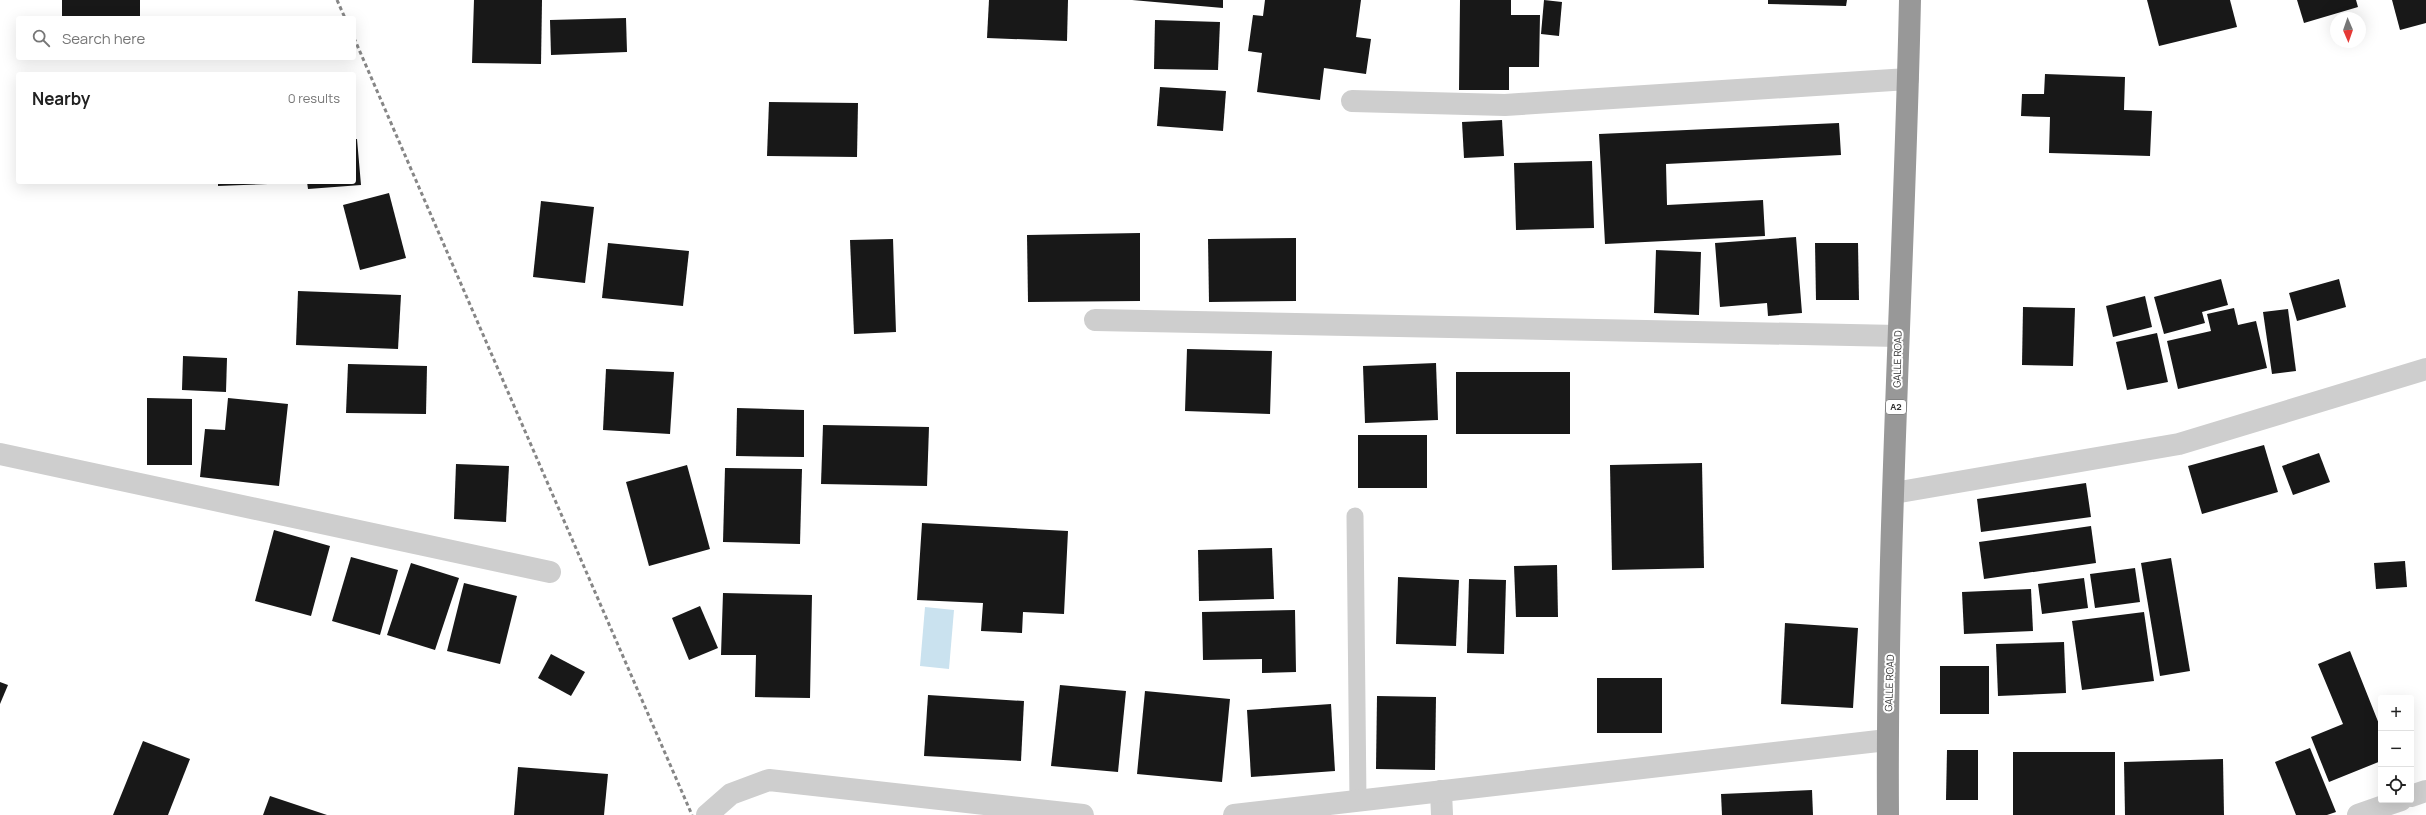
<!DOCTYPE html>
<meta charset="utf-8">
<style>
:root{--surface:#fff;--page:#f2f2f2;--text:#222;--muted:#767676;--line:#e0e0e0}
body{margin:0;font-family:Manrope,sans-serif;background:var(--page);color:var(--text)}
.controls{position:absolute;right:12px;bottom:12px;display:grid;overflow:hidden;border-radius:4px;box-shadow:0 4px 16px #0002}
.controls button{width:36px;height:36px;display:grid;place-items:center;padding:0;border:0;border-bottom:1px solid var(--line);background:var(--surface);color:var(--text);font:20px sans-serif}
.compass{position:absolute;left:2330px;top:12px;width:36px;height:36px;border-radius:50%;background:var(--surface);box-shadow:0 4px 16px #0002;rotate:178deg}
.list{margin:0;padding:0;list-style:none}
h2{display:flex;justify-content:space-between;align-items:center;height:52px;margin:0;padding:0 16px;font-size:17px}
h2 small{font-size:13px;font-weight:400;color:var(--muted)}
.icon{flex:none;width:22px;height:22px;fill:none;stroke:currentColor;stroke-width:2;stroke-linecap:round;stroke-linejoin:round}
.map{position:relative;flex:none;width:2426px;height:815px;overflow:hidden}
.search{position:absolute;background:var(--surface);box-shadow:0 4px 16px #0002;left:16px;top:16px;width:340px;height:44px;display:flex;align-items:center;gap:10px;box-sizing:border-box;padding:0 14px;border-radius:4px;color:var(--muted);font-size:15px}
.panel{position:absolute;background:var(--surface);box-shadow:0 4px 16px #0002;left:16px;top:72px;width:340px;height:112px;border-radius:4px}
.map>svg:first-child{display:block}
.water{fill:#cae2ef}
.building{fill:#181818}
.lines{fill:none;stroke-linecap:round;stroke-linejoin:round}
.lane{stroke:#cecece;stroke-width:17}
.street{stroke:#cecece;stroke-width:22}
.highway{stroke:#989898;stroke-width:22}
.rail{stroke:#868686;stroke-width:3;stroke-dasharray:4 3;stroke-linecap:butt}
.labels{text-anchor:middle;stroke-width:4;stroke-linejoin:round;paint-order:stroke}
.shield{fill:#fff;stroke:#6f6f6f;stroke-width:1}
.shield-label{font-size:9px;font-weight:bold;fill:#313131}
.street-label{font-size:10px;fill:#313131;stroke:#fff}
</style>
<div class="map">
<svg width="2426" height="815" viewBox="0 0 2426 815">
<rect width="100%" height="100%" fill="#fff"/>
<path class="water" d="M 925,607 L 954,610 L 949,669 L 920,666 Z"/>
<g class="building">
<rect x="62" y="0" width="78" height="18"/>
<path d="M 474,0 L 542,0 L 541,64 L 472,63 Z"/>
<path d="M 989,0 L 1068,0 L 1067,41 L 987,38 Z"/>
<path d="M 1132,0 L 1223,0 L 1223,8 Z"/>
<path d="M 1265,0 L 1361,0 L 1356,37 L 1371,39 L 1366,74 L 1324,68 L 1320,100 L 1257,92 L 1262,53 L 1248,51 L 1253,15 L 1263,16 Z"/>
<path d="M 1460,0 L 1511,0 L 1511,15 L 1540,15 L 1539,67 L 1509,67 L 1509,90 L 1459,90 Z"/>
<path d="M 1544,0 L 1562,2 L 1559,36 L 1541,34 Z"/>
<path d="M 1768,0 L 1847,0 L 1846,6 L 1768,4 Z"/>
<path d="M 2147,0 L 2230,0 L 2237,27 L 2159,46 Z"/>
<path d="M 2297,0 L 2356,0 L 2358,7 L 2304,23 Z"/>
<path d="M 2392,0 L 2426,0 L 2426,23 L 2400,30 Z"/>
<path d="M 626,18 L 627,52 L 551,55 L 550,20 Z"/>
<path d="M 1155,20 L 1220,22 L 1218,70 L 1154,69 Z"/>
<path d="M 2045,74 L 2125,77 L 2124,110 L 2152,111 L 2150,156 L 2049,153 L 2050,117 L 2021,116 L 2022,94 L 2044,94 Z"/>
<path d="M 1160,87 L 1226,91 L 1223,131 L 1157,126 Z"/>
<path d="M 769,102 L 858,103 L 857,157 L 767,156 Z"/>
<path d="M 1502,120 L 1504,156 L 1464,158 L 1462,122 Z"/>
<path d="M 1839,123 L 1841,155 L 1666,164 L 1667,205 L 1763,200 L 1765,236 L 1605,244 L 1599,134 Z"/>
<path d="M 354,139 L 357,139 L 361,185 L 308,189 L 307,182 L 354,182 Z"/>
<path d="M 1592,161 L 1594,228 L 1516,230 L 1514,163 Z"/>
<path d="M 218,182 L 268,182 L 268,184 L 218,186 Z"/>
<path d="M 389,193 L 406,258 L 360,270 L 343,205 Z"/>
<path d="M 541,201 L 594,207 L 585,283 L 533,277 Z"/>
<path d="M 1140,233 L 1140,301 L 1028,302 L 1027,235 Z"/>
<path d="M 1796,237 L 1802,313 L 1768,316 L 1767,303 L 1720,307 L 1715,243 Z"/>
<path d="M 1296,238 L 1296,301 L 1209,302 L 1208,239 Z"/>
<path d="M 893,239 L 896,332 L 854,334 L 850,240 Z"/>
<path d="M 608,243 L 689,251 L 683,306 L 602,298 Z"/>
<path d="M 1815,243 L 1858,243 L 1859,300 L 1816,300 Z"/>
<path d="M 1656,250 L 1701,252 L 1699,315 L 1654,313 Z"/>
<path d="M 2221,279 L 2228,305 L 2202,312 L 2205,323 L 2164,334 L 2154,297 Z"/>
<path d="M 2339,279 L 2346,307 L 2297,321 L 2289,293 Z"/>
<path d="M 298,291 L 401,295 L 398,349 L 296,345 Z"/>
<path d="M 2145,296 L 2152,327 L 2113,337 L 2106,306 Z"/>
<path d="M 2023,307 L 2075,308 L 2073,366 L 2022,365 Z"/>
<path d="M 2234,308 L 2238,325 L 2256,321 L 2267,368 L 2178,389 L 2167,341 L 2211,331 L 2207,314 Z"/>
<path d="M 2288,309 L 2296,371 L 2272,374 L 2263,312 Z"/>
<path d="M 2157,333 L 2168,382 L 2127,390 L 2116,342 Z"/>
<path d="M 1187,349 L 1272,351 L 1270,414 L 1185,411 Z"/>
<path d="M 183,356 L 227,358 L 226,392 L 182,390 Z"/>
<path d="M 1436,363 L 1438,420 L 1365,423 L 1363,366 Z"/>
<path d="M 348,364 L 427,366 L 426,414 L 346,413 Z"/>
<path d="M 606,369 L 674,372 L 670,434 L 603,430 Z"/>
<rect x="1456" y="372" width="114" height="62"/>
<path d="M 147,398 L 192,399 L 192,465 L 147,465 Z"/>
<path d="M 228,398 L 288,404 L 279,486 L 200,477 L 205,429 L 225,430 Z"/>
<path d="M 737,408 L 804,410 L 804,457 L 736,456 Z"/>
<path d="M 823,425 L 929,427 L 927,486 L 821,484 Z"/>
<rect x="1358" y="435" width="69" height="53"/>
<path d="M 2264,445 L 2278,492 L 2202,514 L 2188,466 Z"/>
<path d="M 2319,453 L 2330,482 L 2293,495 L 2282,466 Z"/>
<path d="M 1702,463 L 1704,568 L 1612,570 L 1610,465 Z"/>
<path d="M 456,464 L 509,466 L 506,522 L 454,519 Z"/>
<path d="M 687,465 L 710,549 L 649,566 L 626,482 Z"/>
<path d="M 725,468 L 802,469 L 800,544 L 723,542 Z"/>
<path d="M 2086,483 L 2091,517 L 1981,532 L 1977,499 Z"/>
<path d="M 922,523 L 1068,531 L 1064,614 L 1023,612 L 1022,633 L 981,631 L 983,603 L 917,600 Z"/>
<path d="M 2091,526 L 2096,563 L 1984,579 L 1979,542 Z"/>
<path d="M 274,530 L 330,546 L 311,616 L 255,601 Z"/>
<path d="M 1272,548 L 1274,599 L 1199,601 L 1198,550 Z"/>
<path d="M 351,557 L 398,570 L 380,635 L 332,621 Z"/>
<path d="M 2171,558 L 2190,671 L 2160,676 L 2141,563 Z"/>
<path d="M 2405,561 L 2407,587 L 2376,589 L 2374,563 Z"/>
<path d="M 411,563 L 459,578 L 435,650 L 387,635 Z"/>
<path d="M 1557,565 L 1558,617 L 1516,617 L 1514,566 Z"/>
<path d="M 2135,568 L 2140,602 L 2095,608 L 2090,574 Z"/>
<path d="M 1398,577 L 1459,580 L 1456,646 L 1396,644 Z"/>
<path d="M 2084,578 L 2088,608 L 2042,614 L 2038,584 Z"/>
<path d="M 1469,579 L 1506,580 L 1504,654 L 1467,653 Z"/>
<path d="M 464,583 L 517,596 L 500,664 L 447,651 Z"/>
<path d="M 2031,589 L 2033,631 L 1964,634 L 1962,592 Z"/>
<path d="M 723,593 L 812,595 L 810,698 L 755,697 L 756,655 L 721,655 Z"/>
<path d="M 700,606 L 718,648 L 689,660 L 672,618 Z"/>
<path d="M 1295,610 L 1296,672 L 1262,673 L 1262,659 L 1203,660 L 1202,612 Z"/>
<path d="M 2144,612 L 2154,681 L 2082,690 L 2072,621 Z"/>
<path d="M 1785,623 L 1858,628 L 1853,708 L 1781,704 Z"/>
<path d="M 2064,642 L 2066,693 L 1998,696 L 1996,644 Z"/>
<path d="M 2350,651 L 2381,729 L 2381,761 L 2329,782 L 2311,737 L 2343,724 L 2318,664 Z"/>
<path d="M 551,654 L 585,672 L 571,696 L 538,678 Z"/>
<rect x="1940" y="666" width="49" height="48"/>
<rect x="1597" y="678" width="65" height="55"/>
<path d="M 0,682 L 8,685 L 0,704 Z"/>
<path d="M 1060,685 L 1126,691 L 1118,772 L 1051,766 Z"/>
<path d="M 1145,691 L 1230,699 L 1222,782 L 1137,774 Z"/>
<path d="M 928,695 L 1024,701 L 1021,761 L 924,756 Z"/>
<path d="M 1377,696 L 1436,697 L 1435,770 L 1376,769 Z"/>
<path d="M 1331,704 L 1335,771 L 1251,777 L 1247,710 Z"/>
<path d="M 143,741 L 190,759 L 168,815 L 113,815 Z"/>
<path d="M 2310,748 L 2336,812 L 2327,815 L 2296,815 L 2275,762 Z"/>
<path d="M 1947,750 L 1978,750 L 1978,800 L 1946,800 Z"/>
<rect x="2013" y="752" width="102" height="63"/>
<path d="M 2223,759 L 2224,815 L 2125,815 L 2124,762 Z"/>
<path d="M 518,767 L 608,774 L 604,815 L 514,815 Z"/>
<path d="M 1812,790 L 1813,815 L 1722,815 L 1721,794 Z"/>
<path d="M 270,796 L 327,815 L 263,815 Z"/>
</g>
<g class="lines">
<path class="lane" d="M 1355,516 L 1358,801"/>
<g class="street">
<path d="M 1352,101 L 1505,105 L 1908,79"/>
<path d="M 1095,320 L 1898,336"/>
<path d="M 0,454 L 550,572"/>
<path d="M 1894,493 L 2179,444 L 2426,369"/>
<path d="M 1441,791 L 1442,815"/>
<path d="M 2411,796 L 2426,791"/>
<path d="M 707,815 L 731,794 L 769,780 L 1083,815"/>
<path d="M 1234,815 L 1887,740"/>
<path d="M 2358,815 L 2401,800"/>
</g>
<path class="highway" d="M 1888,815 C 1886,543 1904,272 1910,0"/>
<g class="rail">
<path d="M 337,0 L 345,18"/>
<path d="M 354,38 L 692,815"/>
</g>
</g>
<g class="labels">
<rect class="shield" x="1886" y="400" width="20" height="14" rx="3"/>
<g class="shield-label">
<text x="1896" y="410">A2</text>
</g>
<g class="street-label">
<text transform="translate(1897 359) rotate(-89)" y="4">GALLE ROAD</text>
<text transform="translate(1889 683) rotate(-88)" y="4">GALLE ROAD</text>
</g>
</g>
</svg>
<div class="controls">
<button>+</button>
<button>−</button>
<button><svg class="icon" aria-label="locate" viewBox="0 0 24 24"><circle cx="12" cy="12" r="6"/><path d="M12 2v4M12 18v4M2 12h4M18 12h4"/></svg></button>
</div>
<svg class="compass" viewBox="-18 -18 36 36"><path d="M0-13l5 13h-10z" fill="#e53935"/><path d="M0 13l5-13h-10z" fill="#767676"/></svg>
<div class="search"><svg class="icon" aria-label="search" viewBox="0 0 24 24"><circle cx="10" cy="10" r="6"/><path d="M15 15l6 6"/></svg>Search here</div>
<section class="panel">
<h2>Nearby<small>0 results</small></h2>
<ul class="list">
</ul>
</section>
</div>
